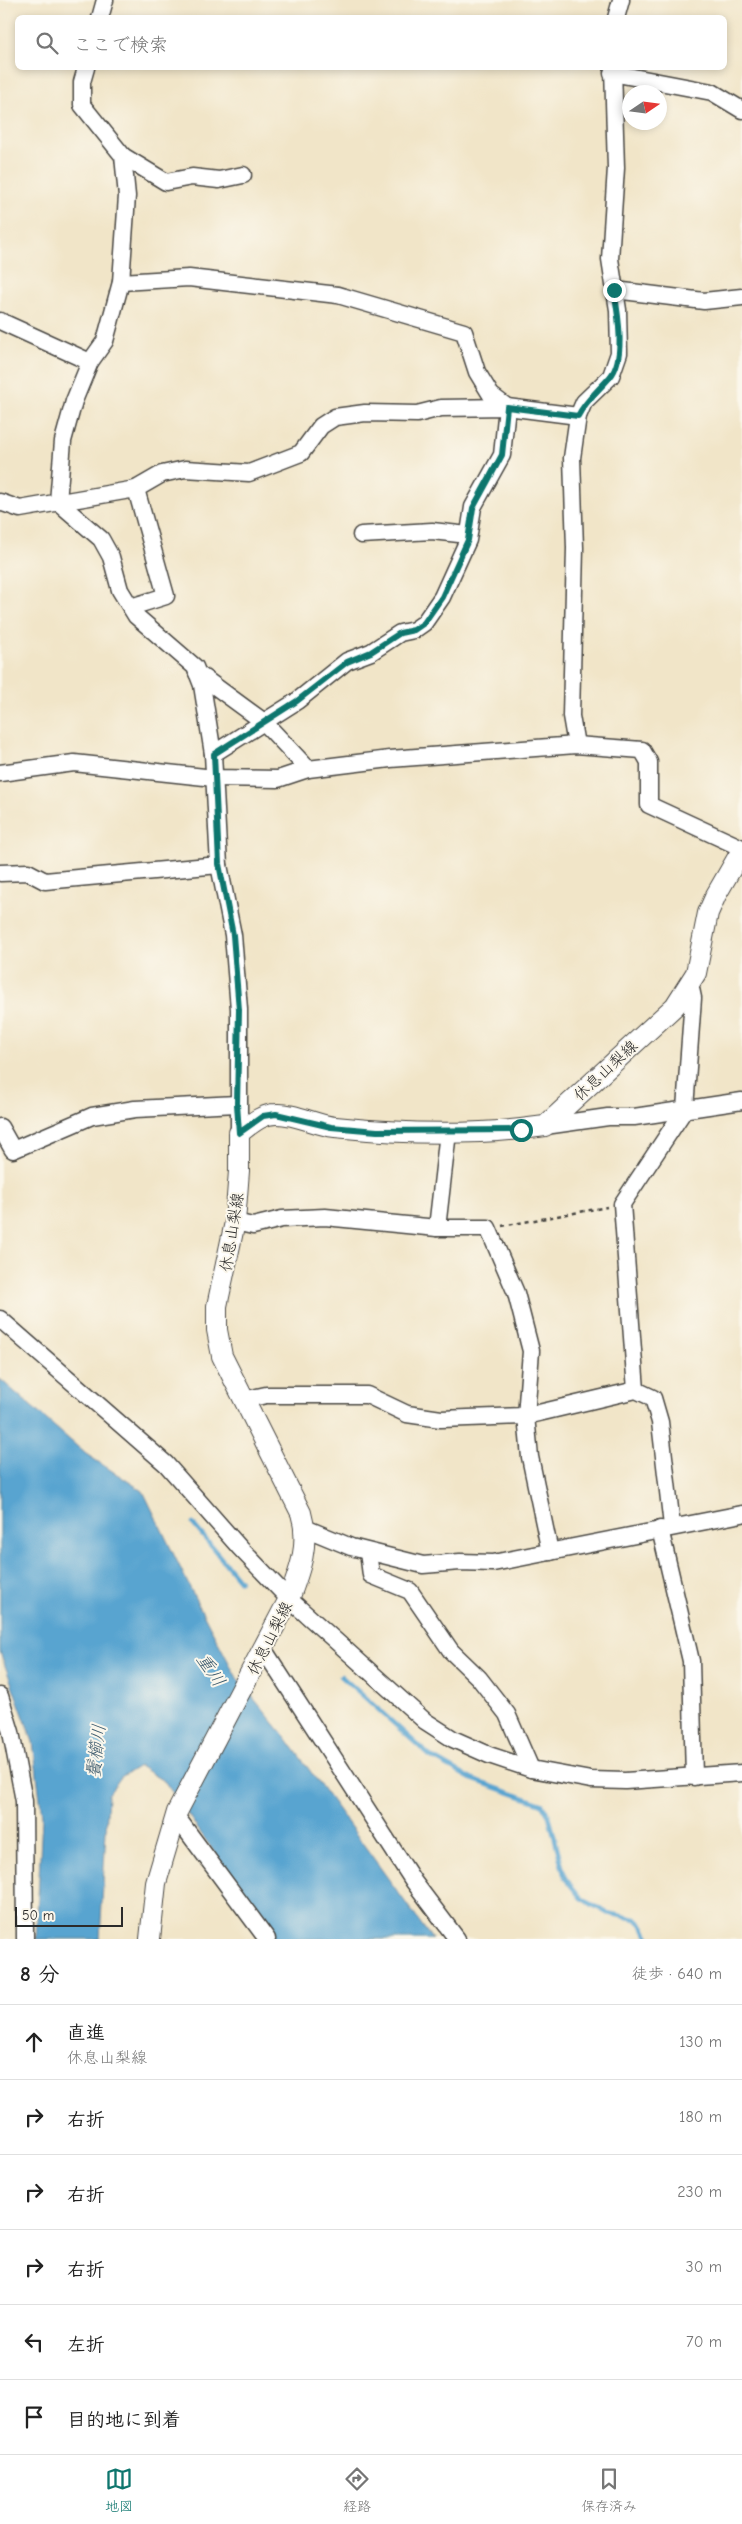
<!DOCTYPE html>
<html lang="ja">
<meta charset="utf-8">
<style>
:root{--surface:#fff;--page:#f6f6f6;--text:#222;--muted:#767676;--line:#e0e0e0;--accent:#0f766e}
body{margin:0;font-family:"Comic Neue","Klee One",sans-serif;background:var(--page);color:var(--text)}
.compass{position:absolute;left:622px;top:85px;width:45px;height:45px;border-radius:50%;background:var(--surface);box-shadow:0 2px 8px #0003;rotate:77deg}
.scale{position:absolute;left:15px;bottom:12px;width:108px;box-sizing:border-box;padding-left:5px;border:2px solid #2b2b2b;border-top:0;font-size:14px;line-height:18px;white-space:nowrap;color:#2b2b2b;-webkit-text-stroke:4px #fbf7ec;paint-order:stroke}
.stop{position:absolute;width:15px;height:15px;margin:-11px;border:4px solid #0f766e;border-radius:50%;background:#fff}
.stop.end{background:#0f766e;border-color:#fff;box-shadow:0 1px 5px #0008}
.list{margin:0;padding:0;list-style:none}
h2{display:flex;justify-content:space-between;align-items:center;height:65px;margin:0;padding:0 20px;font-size:21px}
h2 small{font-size:16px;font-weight:400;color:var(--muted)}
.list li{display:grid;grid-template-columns:32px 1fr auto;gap:15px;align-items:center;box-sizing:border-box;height:75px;padding:0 20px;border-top:1px solid var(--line)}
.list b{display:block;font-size:19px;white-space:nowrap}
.list p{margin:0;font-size:16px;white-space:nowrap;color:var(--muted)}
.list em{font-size:16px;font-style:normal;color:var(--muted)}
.icon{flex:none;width:28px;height:28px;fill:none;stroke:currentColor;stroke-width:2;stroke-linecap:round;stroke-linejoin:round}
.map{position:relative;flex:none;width:742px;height:1939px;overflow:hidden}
.search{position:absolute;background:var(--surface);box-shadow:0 2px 8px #0003;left:15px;right:15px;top:15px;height:55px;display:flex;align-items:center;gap:12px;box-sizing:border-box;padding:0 18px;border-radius:8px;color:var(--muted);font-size:19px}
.sheet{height:515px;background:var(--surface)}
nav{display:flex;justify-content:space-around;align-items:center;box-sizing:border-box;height:70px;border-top:1px solid var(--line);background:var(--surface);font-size:14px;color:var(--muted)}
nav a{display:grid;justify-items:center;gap:2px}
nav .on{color:var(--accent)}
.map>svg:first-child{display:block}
.water{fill:#58a4d0;stroke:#42687e}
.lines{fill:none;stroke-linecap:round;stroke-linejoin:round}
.stream{stroke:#58a4d0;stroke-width:4.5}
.minor-casing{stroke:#494743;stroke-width:19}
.major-casing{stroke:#494743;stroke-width:22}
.path{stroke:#494743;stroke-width:2.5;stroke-dasharray:4 4;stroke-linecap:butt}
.minor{stroke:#fff;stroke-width:16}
.major{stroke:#fff;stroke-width:20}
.route{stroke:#0f766e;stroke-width:6}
.labels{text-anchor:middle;stroke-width:4;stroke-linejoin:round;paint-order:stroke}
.street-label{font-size:16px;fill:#2b2b2b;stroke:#fbf7ec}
.water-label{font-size:18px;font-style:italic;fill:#3d5b6d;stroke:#fbf7ec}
</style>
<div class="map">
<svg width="742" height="1939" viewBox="0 0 742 1939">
<rect width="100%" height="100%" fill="#fbf7ec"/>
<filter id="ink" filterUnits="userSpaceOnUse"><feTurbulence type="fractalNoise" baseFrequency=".02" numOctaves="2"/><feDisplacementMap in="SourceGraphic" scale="10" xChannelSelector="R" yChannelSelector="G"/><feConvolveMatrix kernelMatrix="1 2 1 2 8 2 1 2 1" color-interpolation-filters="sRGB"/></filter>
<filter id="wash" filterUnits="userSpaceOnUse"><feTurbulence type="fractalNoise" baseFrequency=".0096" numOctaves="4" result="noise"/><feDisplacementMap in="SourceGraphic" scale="20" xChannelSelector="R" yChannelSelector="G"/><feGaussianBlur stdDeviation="1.12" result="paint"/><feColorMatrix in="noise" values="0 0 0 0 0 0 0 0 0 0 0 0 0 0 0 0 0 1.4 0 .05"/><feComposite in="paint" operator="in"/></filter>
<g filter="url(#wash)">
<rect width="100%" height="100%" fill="#f1e5c8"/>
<path class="water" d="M 0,1379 L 86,1454 L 143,1491 L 194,1596 L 237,1678 L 287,1739 L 432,1939 L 275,1939 L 165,1782 L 139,1766 L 121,1777 L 108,1795 L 100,1939 L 36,1939 L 42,1816 L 33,1742 L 0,1652 Z"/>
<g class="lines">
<g class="stream">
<path d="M 193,1524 L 240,1581"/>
<path d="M 341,1676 L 430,1756 L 471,1779 L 542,1804 L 549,1816 L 565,1878 L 581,1898 L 607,1913 L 636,1919 L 643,1926 L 650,1939"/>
</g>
</g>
</g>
<g filter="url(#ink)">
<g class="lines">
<g class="minor-casing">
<g id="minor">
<path d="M 100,18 L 105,0"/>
<path d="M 616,18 L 621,0"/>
<path d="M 612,73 L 712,92 L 742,110"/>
<path d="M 123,156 L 166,182 L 192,177 L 219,180 L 243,175"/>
<path d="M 121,282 L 189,278 L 338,295 L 464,332 L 477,372 L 491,395 L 507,407 L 502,455 L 473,507 L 468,540 L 442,597 L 424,623 L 414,630 L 400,633 L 371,652 L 347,661 L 297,701 L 213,754"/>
<path d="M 615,290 L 704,301 L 742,297"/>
<path d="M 0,321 L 90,362"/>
<path d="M 0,502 L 20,509 L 136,489 L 162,474 L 185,469 L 249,473 L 301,453 L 321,426 L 335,417 L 365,413 L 417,414 L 441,408 L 507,407 L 578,416"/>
<path d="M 58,502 L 101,539 L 111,557 L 120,590 L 136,616 L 195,667 L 202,685 L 213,754 L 219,865 L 233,935 L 239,1009 L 239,1133"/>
<path d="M 58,502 L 63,441 L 74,401 L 90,362 L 105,341 L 121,282 L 127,196 L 123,156 L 82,105 L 82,82 L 86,68"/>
<path d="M 361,535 L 432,531 L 468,535"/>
<path d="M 131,607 L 166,596 L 136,489"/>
<path d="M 197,673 L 264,722 L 308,769"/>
<path d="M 576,745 L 571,716 L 575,548 L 572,458 L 578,416 L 584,402 L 611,376 L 619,353 L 618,310 L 610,259 L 616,168 L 613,68"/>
<path d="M 0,773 L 74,763 L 214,778 L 278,779 L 308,769 L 390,759 L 576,745 L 642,750 L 649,762 L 649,805 L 742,848"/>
<path d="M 0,873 L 28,872 L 45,881 L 219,865"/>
<path d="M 545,1126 L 608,1117 L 634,1117 L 742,1101"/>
<path d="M 0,1127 L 13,1150 L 92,1116 L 135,1109 L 237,1104"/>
<path d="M 235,1222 L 253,1226 L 282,1219 L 325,1217 L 437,1228 L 488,1228 L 516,1293 L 531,1351 L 526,1416 L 530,1457 L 550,1552"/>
<path d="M 437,1228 L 448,1132"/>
<path d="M 0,1319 L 166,1464 L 240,1548 L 289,1599 L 425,1721 L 453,1739 L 489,1755 L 531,1769 L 591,1780 L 625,1781 L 742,1773"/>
<path d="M 636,1390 L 622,1204 L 685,1109 L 693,998 L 690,984"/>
<path d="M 243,1400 L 266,1395 L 367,1395 L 407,1414 L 441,1419 L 526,1416 L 636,1390 L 653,1398 L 660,1422 L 672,1526"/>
<path d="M 305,1528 L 351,1547 L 423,1565 L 460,1562 L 493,1563 L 742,1514"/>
<path d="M 660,1529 L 691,1661 L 694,1777"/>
<path d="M 368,1552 L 371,1575 L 410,1591 L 451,1651 L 479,1678 L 507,1714 L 531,1769"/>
<path d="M 264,1650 L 414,1882 L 457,1939"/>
<path d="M 0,1696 L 11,1732 L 24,1801 L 25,1939"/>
<path d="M 176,1816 L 267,1939"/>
</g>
</g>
<g class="major-casing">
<path id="major" d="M 150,1939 L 156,1883 L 177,1812 L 289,1599 C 300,1570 310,1544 301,1513 L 222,1356 L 217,1330 L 217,1306 L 235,1222 L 239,1171 L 239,1133 C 250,1125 261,1114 276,1114 C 295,1113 315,1125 335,1127 C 404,1134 476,1136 545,1126 L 675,1006 L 696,973 L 708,913 L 716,895 L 742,850"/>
</g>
<path class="path" d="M 502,1226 L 607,1207"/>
<use href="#minor" class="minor"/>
<use href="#major" class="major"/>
</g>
</g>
<g class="lines" filter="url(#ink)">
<path class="route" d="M 521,1130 L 377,1131 L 331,1127 L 276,1114 L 263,1116 L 239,1133 L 237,1104 L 239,1010 L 233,935 L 219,864 L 214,754 L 297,701 L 347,662 L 371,652 L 400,633 L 414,630 L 424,623 L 442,597 L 468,540 L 473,508 L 502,455 L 507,407 L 578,416 C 586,400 598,391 610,377 C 626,359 618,313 614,290"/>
</g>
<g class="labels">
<g class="street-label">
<text transform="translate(605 1070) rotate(-43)" y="6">休息山梨線</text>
<text transform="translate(231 1232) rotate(-81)" y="6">休息山梨線</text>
<text transform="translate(269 1638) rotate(-63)" y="6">休息山梨線</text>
</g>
<g class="water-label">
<text transform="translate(211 1670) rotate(56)" y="6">重川</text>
<text transform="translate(96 1751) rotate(-83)" y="6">鬢櫛川</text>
</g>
</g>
</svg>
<svg class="compass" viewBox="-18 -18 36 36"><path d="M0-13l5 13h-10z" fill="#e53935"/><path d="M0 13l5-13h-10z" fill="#767676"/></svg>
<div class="scale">50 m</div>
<div class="stop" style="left:521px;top:1130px"></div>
<div class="stop end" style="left:614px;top:290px"></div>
<div class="search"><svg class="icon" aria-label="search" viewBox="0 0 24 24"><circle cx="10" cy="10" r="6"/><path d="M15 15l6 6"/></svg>ここで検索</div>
</div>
<section class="sheet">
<h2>8 分<small>徒歩 · 640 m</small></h2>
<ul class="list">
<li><svg class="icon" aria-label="ahead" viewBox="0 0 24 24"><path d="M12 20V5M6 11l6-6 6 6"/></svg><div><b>直進</b><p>休息山梨線</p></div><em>130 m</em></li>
<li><svg class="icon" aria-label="right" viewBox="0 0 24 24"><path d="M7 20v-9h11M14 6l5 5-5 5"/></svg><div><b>右折</b></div><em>180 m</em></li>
<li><svg class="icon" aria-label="right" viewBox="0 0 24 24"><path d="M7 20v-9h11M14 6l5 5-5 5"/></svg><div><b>右折</b></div><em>230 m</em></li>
<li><svg class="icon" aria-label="right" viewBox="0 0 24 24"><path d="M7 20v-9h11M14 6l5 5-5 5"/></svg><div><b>右折</b></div><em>30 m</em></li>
<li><svg class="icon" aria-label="left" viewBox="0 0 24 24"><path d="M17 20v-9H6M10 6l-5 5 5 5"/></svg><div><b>左折</b></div><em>70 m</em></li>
<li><svg class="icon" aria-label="arrive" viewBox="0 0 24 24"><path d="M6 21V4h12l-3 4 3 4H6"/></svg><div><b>目的地に到着</b></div></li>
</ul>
</section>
<nav>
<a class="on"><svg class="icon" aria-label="map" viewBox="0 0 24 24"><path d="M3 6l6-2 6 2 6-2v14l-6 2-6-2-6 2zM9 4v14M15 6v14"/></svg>地図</a>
<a><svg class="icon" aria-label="directions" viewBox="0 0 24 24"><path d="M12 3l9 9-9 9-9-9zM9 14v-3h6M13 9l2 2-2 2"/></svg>経路</a>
<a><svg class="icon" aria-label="saved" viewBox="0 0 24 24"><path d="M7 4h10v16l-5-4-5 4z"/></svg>保存済み</a>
</nav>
